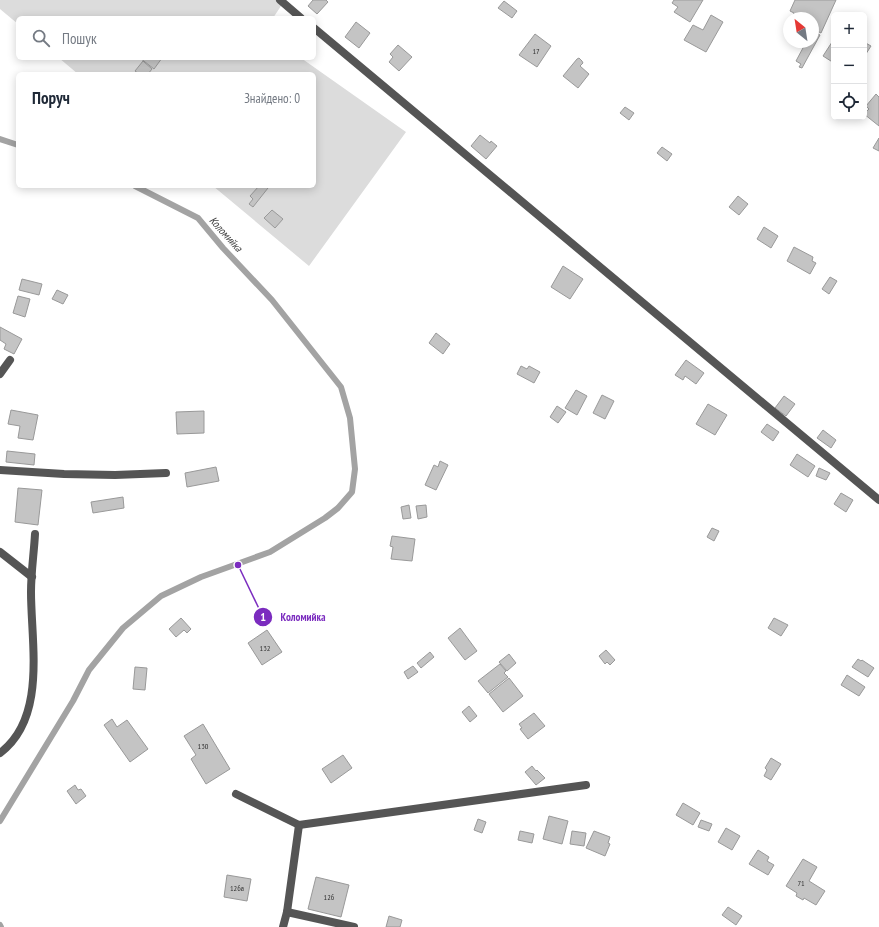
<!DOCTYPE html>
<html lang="uk">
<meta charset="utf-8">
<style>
:root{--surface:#fff;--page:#f2f2f3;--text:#1f2937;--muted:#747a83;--line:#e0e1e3}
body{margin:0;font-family:"PT Sans Narrow",sans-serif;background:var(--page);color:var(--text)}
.controls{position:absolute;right:12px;top:12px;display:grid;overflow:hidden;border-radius:6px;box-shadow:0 2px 10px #0003}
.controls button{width:36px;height:36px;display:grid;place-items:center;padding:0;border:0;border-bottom:1px solid var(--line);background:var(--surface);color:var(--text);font:20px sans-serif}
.compass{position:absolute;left:783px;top:12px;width:36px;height:36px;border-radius:50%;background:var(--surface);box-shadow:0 2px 10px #0003;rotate:330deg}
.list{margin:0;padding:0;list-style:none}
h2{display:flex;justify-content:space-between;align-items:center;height:52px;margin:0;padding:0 16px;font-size:17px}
h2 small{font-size:13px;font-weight:400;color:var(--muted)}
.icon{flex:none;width:22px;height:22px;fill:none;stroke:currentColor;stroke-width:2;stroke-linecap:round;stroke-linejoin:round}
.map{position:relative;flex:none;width:879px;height:927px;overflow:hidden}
.search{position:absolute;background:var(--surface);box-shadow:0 2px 10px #0003;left:16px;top:16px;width:300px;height:44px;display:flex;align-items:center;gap:10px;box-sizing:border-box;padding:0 14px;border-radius:6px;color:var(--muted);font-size:15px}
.panel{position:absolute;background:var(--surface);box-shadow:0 2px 10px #0003;left:16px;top:72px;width:300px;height:116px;border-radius:6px}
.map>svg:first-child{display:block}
.green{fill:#dcdcdc}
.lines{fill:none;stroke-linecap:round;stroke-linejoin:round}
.stream{stroke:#a3a3a3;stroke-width:6}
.building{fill:#c4c4c4;stroke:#999}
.service{stroke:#555;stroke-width:8}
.minor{stroke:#555;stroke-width:8}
.labels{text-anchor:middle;stroke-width:4;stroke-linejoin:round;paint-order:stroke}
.number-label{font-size:8px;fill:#313131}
.water-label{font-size:11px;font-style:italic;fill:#444;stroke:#fff}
.leader{fill:none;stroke:#7b2cbf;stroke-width:1.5}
.callout-dot{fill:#7b2cbf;stroke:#fff;stroke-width:1.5}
.mark-label{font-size:12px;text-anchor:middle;font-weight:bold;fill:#fff}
.callout-label{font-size:11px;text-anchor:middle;font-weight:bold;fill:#7b2cbf;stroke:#fff;stroke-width:4;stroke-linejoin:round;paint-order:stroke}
</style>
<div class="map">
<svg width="879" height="927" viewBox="0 0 879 927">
<rect width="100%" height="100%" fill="#fff"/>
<g class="green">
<path d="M 0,0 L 285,0 L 273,18 L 18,18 L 18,24 L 0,9 Z"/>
<path d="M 59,58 L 301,58 L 406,132 L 309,266 L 213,186 L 314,186 L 314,74 L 78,74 Z"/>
</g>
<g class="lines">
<g class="stream">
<path d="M 0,139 L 18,145"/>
<path d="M 0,821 L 73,701 L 89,670 L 123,628 L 161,596 L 201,577 L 270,552 L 325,518 L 338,508 L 352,492 L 355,469 L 350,418 L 341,387 L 272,300 L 223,248 L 198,218 L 135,186"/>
<path d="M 0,925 L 1,927"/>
</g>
</g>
<g class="building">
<path d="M 313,0 L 326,0 L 328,2 L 317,14 L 308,6 Z"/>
<path d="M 674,0 L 703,0 L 690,22 L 674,12 L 678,7 L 672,3 Z"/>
<path d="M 795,0 L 836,0 L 821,33 L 813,29 L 813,18 L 792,18 L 794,13 L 790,11 Z"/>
<path d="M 504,1 L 517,11 L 512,18 L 498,8 Z"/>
<path d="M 711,15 L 723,22 L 706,52 L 684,40 L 693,25 L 703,30 Z"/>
<path d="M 356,22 L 370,33 L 359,48 L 345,37 Z"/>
<path d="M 813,31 L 820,35 L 802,68 L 799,67 L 801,64 L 796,61 L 804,46 L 797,43 L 813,42 Z"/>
<path d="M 535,34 L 551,46 L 537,67 L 519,55 Z"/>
<path d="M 834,39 L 834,63 L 823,56 Z"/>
<path d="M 864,42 L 871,46 L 864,57 Z"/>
<path d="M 398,45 L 412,57 L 399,71 L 389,62 L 393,57 L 390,54 Z"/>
<path d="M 140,58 L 162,58 L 154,69 Z"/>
<path d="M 579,58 L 582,61 L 583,63 L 580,66 L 589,74 L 578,88 L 563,76 L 577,59 Z"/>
<path d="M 143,61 L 152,69 L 148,74 L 139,74 L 135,71 Z"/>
<path d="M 876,94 L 879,97 L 879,126 L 864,114 L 869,109 L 866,106 Z"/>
<path d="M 625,107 L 634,113 L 629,120 L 620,113 Z"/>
<path d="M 480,135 L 490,143 L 491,141 L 497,146 L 486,159 L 471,146 Z"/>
<path d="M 879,138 L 879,151 L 873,148 Z"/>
<path d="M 662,147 L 672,154 L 667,161 L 657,153 Z"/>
<path d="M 259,186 L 265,186 L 268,188 L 253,207 L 249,204 L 253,199 L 250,196 Z"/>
<path d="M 738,196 L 748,204 L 739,215 L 729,207 Z"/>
<path d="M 272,210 L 283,219 L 275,228 L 264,218 Z"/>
<path d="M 764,227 L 778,236 L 771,248 L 757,239 Z"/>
<path d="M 794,247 L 813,257 L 812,261 L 816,263 L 810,274 L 787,261 Z"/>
<path d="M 563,266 L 583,279 L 570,299 L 551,287 Z"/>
<path d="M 830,277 L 837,281 L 829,294 L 822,289 Z"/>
<path d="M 22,279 L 42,284 L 39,295 L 19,290 Z"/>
<path d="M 57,290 L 68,295 L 63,304 L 52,299 Z"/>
<path d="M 18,296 L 30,299 L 25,317 L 13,313 Z"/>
<path d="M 0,327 L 22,339 L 14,354 L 4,349 L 6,344 L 0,340 Z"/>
<path d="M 436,333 L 450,344 L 443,354 L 429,343 Z"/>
<path d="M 686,360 L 704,373 L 696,384 L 685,376 L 683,380 L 675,375 Z"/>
<path d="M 521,366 L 527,369 L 529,366 L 540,372 L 534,383 L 517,374 Z"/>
<path d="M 576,390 L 587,396 L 577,415 L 565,408 Z"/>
<path d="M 602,395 L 614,401 L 605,419 L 593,413 Z"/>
<path d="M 784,396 L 795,404 L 786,416 L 775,408 Z"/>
<path d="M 708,404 L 727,415 L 715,435 L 696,424 Z"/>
<path d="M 557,406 L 566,412 L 558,423 L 550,417 Z"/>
<path d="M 11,410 L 38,415 L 33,440 L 18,438 L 20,426 L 8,424 Z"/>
<path d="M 204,411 L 204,433 L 177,434 L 176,412 Z"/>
<path d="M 767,424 L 779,432 L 773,441 L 761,432 Z"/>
<path d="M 823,430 L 836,440 L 831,448 L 817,438 Z"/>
<path d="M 7,451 L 35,454 L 34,465 L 6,462 Z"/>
<path d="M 797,454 L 815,466 L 808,477 L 790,465 Z"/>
<path d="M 440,461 L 448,465 L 436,490 L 425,485 L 434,465 L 438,467 Z"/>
<path d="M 216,467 L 219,481 L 187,487 L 185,473 Z"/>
<path d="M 819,468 L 830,473 L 826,480 L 816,476 Z"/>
<path d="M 18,488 L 42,490 L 38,525 L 15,522 Z"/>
<path d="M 841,493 L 853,500 L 846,512 L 834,504 Z"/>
<path d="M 123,497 L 124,508 L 93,513 L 91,502 Z"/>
<path d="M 409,505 L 411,518 L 403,519 L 401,507 Z"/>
<path d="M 426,505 L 427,517 L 418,519 L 416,506 Z"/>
<path d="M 712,528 L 719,531 L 714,541 L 707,537 Z"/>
<path d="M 392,536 L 415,539 L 412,561 L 391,559 L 393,547 L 390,546 Z"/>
<path d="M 181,618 L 191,629 L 187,633 L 184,630 L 176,637 L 169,629 Z"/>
<path d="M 774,618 L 788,625 L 781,636 L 768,628 Z"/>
<path d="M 460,628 L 477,651 L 465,660 L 448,638 Z"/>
<path d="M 267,630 L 282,652 L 262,665 L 248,643 Z"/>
<path d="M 606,650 L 615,660 L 610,665 L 607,662 L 605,664 L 599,656 Z"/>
<path d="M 430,652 L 434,657 L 421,668 L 417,663 Z"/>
<path d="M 509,654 L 516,663 L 507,671 L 499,662 Z"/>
<path d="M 858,659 L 861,661 L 862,660 L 874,668 L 868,677 L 852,667 Z"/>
<path d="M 500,664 L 506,671 L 504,673 L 508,677 L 488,693 L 478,681 Z"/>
<path d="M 413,666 L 418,672 L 408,679 L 404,672 Z"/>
<path d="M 135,667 L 147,668 L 145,690 L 133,689 Z"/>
<path d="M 847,675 L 865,687 L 859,696 L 841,685 Z"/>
<path d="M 509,678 L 523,696 L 503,712 L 489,694 Z"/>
<path d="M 469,706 L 477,716 L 470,722 L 462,712 Z"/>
<path d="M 534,713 L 545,726 L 528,739 L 520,729 L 522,728 L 519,724 Z"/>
<path d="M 112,719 L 117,727 L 127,720 L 148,749 L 130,762 L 104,725 Z"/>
<path d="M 203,724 L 230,769 L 206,784 L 191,759 L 196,755 L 184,736 Z"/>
<path d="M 343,755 L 352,768 L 331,783 L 322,769 Z"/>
<path d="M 771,758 L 781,764 L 771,780 L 764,776 L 767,770 L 765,768 Z"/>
<path d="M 532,766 L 536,771 L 537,770 L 545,778 L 536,785 L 525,772 Z"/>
<path d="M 75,785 L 78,790 L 81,789 L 86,796 L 76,804 L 67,791 Z"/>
<path d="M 683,803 L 700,813 L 693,825 L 676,815 Z"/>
<path d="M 549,816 L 568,821 L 562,844 L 543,839 Z"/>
<path d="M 478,819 L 486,822 L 482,833 L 474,830 Z"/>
<path d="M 701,820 L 712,824 L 709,831 L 698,827 Z"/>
<path d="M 726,828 L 740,836 L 732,850 L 718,842 Z"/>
<path d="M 520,831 L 534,834 L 532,843 L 518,840 Z"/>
<path d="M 572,831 L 586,833 L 584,846 L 570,844 Z"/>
<path d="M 594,831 L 610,837 L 608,843 L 610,844 L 605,856 L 586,848 Z"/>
<path d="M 758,850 L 769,857 L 767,861 L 774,865 L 768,875 L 749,864 Z"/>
<path d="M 803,859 L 817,867 L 809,881 L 825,891 L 816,905 L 804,898 L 803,900 L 796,896 L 797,893 L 786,886 Z"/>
<path d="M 227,875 L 251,879 L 247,901 L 224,897 Z"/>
<path d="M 316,877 L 349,885 L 341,917 L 308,909 Z"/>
<path d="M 728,907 L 742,916 L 736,925 L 722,915 Z"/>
<path d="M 389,916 L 402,920 L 400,927 L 386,927 Z"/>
</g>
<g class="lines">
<g class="service">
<path d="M 0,374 L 10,360"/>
<path d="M 0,470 L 64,474 L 115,475 L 166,473"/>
<path d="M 0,552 L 32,577"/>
<path d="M 0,753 C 47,718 31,643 31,592 C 31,572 34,553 35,534"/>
</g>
<g class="minor">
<path d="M 280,0 L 301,18"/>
<path d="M 314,28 L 879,500"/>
<path d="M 236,794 L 299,825 L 586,785"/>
<path d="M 287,912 L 354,927"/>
<path d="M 283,927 L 287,912 L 299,825"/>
</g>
</g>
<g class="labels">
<g class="number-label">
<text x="536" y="54">17</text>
<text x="265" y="651">132</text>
<text x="203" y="749">130</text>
<text x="801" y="886">71</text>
<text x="237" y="891">126а</text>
<text x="329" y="900">126</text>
</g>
<g class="water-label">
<text transform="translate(226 234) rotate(48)" y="4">Коломийка</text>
</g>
</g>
<path class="leader" d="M238 565L263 617"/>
<g class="callout-dot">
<circle cx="238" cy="565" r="4"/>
<circle cx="263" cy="617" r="10"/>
</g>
<g class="mark-label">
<text x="263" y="621">1</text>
</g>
<g class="callout-label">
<text x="303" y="621">Коломийка</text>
</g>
</svg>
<div class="controls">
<button>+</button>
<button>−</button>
<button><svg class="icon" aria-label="locate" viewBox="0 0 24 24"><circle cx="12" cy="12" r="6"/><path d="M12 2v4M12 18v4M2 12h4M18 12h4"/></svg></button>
</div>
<svg class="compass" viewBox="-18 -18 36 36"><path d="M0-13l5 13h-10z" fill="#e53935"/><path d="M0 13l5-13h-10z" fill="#747a83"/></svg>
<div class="search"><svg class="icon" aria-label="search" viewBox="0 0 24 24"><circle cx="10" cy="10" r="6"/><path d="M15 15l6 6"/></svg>Пошук</div>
<section class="panel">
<h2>Поруч<small>Знайдено: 0</small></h2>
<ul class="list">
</ul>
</section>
</div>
